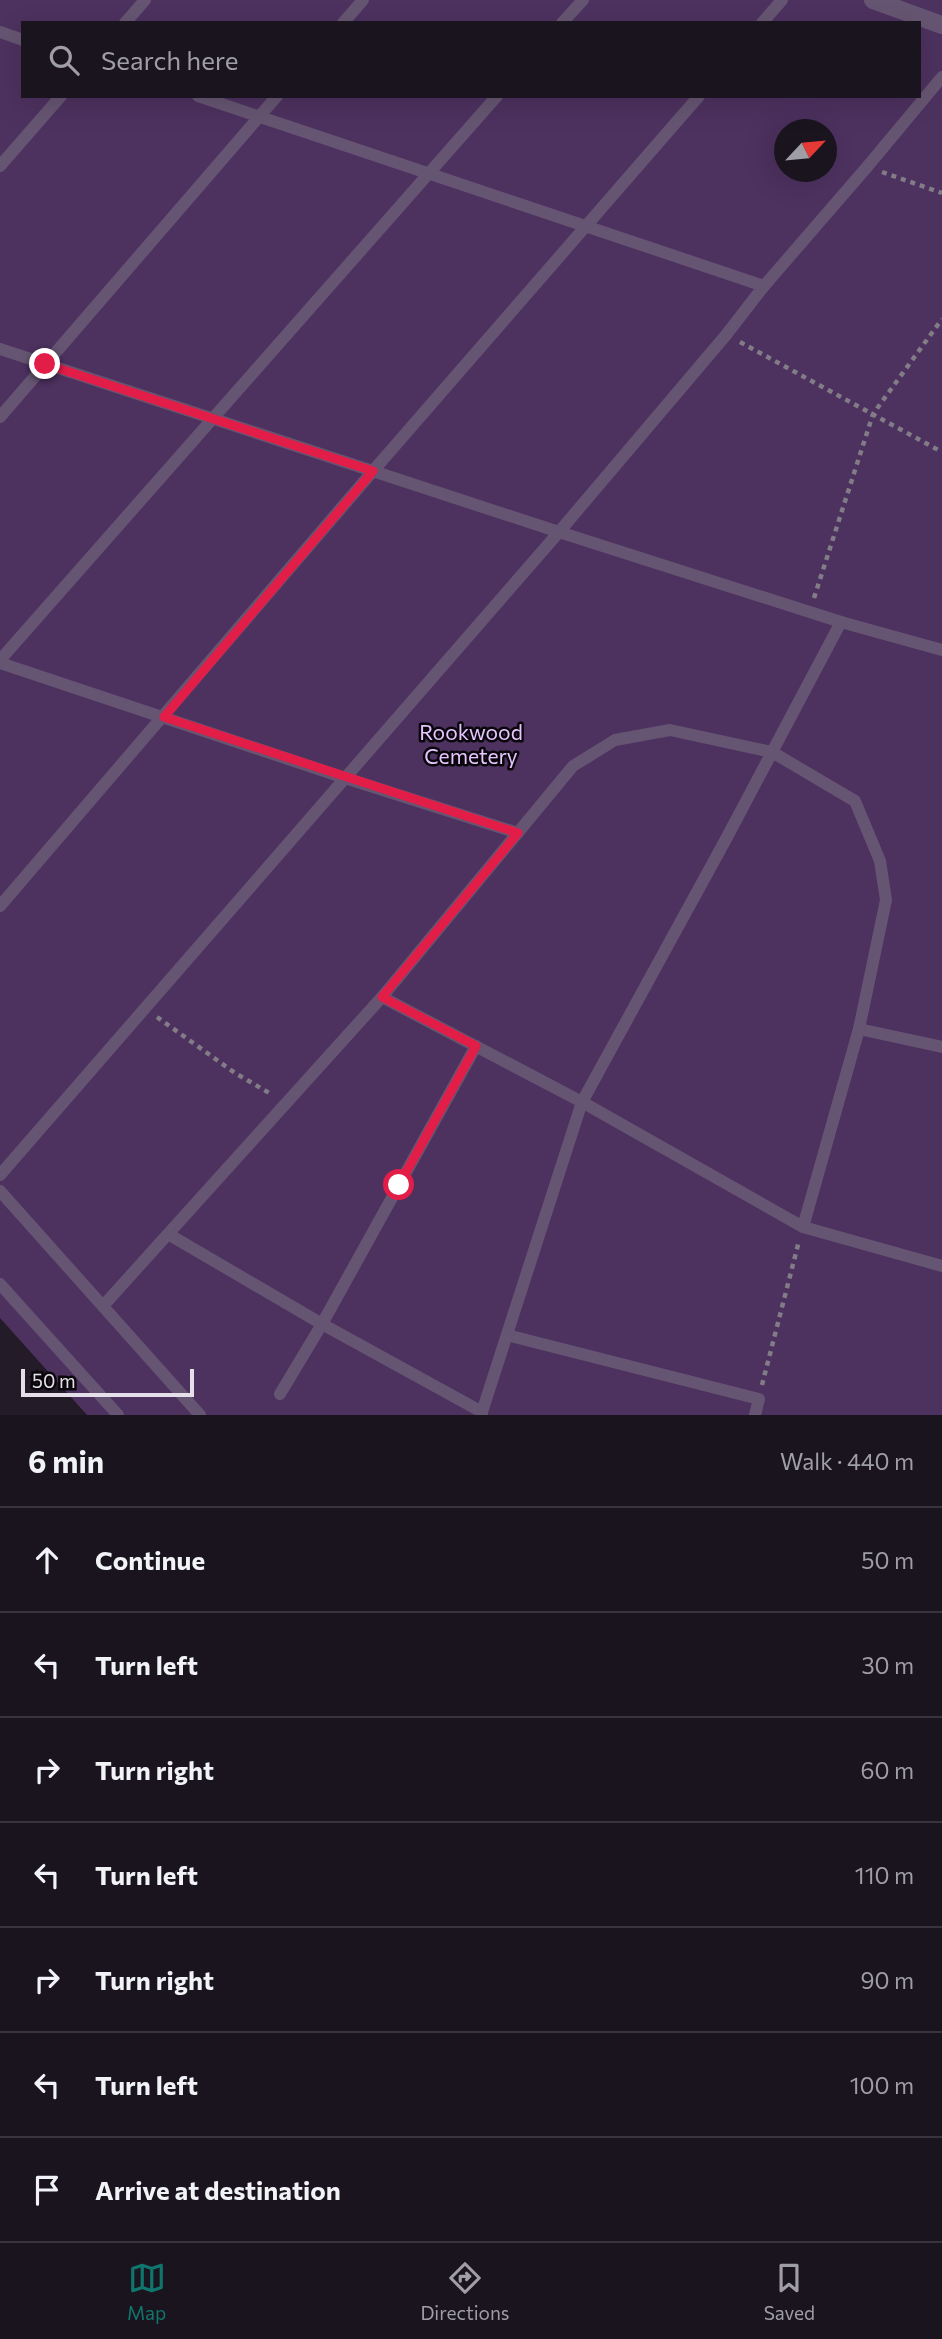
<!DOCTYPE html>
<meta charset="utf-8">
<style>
:root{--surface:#1a141e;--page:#27212b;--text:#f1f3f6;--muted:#9f9ea4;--line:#38333c;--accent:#0f766e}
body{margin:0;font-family:Commissioner,sans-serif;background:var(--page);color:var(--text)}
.compass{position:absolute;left:774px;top:119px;width:63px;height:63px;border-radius:50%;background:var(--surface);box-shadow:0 7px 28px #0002;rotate:64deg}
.scale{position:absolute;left:21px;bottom:18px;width:173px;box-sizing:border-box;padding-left:7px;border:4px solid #e4dfe8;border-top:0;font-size:19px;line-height:24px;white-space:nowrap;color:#e4dfe8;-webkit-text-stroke:5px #0a070c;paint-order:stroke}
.stop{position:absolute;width:21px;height:21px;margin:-16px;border:5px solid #e11d48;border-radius:50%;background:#fff}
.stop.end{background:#e11d48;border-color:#fff;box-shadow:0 2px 7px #0008}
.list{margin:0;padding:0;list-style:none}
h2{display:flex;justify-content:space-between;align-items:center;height:91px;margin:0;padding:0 28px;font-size:30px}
h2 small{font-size:23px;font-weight:400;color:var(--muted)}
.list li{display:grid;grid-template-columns:46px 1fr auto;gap:21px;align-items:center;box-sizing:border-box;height:105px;padding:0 28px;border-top:2px solid var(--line)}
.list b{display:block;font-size:26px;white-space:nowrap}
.list em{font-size:23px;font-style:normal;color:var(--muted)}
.icon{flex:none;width:38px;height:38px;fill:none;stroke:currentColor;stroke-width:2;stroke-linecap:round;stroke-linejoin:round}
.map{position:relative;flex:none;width:942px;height:1415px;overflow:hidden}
.search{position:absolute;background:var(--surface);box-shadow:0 7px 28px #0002;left:21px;right:21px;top:21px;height:77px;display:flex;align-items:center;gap:18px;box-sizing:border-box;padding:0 24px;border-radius:0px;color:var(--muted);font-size:26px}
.sheet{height:826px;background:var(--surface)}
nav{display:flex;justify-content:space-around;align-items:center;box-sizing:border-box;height:98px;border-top:2px solid var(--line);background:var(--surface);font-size:19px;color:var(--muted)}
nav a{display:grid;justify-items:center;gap:4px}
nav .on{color:var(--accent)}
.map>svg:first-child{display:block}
.green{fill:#4d315f;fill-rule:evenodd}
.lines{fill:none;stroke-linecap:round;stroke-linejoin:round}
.path{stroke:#827c87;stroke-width:4.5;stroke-dasharray:5 5;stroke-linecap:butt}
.lane{stroke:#665572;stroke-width:12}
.street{stroke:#665572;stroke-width:18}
.route{stroke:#e11d48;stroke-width:9}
.labels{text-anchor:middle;stroke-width:5;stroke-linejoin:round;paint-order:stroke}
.park-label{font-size:21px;fill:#e7c5ff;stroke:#0a070c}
</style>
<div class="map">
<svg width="942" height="1415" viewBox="0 0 942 1415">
<rect width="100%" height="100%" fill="#231b28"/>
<path class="green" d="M 0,0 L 942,0 L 942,1415 L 87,1415 L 0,1318 ZM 23,23 L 919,23 L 919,96 L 23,96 ZM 785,130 L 827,130 L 827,172 L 785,172 Z"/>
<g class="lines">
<g class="path">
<path d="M 882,172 L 942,193"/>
<path d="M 740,342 L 942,452"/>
<path d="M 814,598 L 873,414 L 942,319"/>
<path d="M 157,1017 L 235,1073 L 271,1094"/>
<path d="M 762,1385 L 799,1241"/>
</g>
<g class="lane">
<path d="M 125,23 L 145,0"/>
<path d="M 343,23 L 363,0"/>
<path d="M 562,23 L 583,0"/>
<path d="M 762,23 L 782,0"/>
<path d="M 0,32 L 23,40"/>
<path d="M 198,96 L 764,286"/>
<path d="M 0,166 L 61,96"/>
<path d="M 0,349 L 559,532 L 841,622 L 942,650"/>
<path d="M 0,417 L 277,96"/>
<path d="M 0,660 L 497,96"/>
<path d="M 0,663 L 345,778 L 518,833"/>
<path d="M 0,906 L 373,471 L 699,96"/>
<path d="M 382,997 L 582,1102 L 803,1227 L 942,1266"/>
<path d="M 859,1029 L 942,1047"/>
<path d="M 0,1175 L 559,532 L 726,335 L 764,286 L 867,167 L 942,77"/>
<path d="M 0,1191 L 200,1415"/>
<path d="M 168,1234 L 322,1324 L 482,1412"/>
<path d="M 0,1284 L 118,1415"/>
<path d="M 103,1306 L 382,997 L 573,766 L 615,740 L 670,730 L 772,752 L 855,801 L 880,861 L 886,900 L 859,1029 L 803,1227"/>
<path d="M 507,1335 L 759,1399 L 755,1415"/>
<path d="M 280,1394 L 322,1324 L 476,1046"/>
<path d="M 481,1415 L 582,1102 L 726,839 L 841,622"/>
</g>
<path class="street" d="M 873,0 L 942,25"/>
</g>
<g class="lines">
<path class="route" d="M 45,364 L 373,471 L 164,717 L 518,833 L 382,997 L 476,1046 L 399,1185"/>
</g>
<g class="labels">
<g class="park-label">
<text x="471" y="740">Rookwood<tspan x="471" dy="24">Cemetery</tspan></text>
</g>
</g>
</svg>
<svg class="compass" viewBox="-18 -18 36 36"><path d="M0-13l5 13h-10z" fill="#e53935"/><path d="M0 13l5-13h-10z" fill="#9f9ea4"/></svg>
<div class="scale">50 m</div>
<div class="stop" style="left:399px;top:1185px"></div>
<div class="stop end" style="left:45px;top:364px"></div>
<div class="search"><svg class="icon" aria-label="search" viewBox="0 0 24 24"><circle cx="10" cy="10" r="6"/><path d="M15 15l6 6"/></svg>Search here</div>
</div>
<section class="sheet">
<h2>6 min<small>Walk · 440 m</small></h2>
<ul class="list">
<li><svg class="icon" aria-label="ahead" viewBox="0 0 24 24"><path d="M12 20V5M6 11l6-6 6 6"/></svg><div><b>Continue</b></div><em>50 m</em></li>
<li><svg class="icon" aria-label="left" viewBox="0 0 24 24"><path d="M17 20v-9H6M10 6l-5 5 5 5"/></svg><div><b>Turn left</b></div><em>30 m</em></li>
<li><svg class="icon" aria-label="right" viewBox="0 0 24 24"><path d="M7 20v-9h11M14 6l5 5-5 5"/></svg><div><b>Turn right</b></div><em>60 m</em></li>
<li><svg class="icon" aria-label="left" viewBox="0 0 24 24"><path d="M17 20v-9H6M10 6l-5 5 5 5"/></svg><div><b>Turn left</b></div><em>110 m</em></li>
<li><svg class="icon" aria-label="right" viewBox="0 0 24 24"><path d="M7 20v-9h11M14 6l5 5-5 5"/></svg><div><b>Turn right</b></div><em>90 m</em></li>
<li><svg class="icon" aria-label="left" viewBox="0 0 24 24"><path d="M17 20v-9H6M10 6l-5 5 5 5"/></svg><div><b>Turn left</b></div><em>100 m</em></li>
<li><svg class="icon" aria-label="arrive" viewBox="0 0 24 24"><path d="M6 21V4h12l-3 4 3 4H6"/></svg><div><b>Arrive at destination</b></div></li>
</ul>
</section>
<nav>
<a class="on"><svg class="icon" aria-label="map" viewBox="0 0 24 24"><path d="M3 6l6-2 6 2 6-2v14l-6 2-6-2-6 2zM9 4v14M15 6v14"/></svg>Map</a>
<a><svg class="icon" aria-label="directions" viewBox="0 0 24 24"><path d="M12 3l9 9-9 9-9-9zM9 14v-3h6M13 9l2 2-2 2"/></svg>Directions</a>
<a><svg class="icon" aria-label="saved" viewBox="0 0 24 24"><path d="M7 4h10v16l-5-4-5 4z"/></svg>Saved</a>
</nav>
